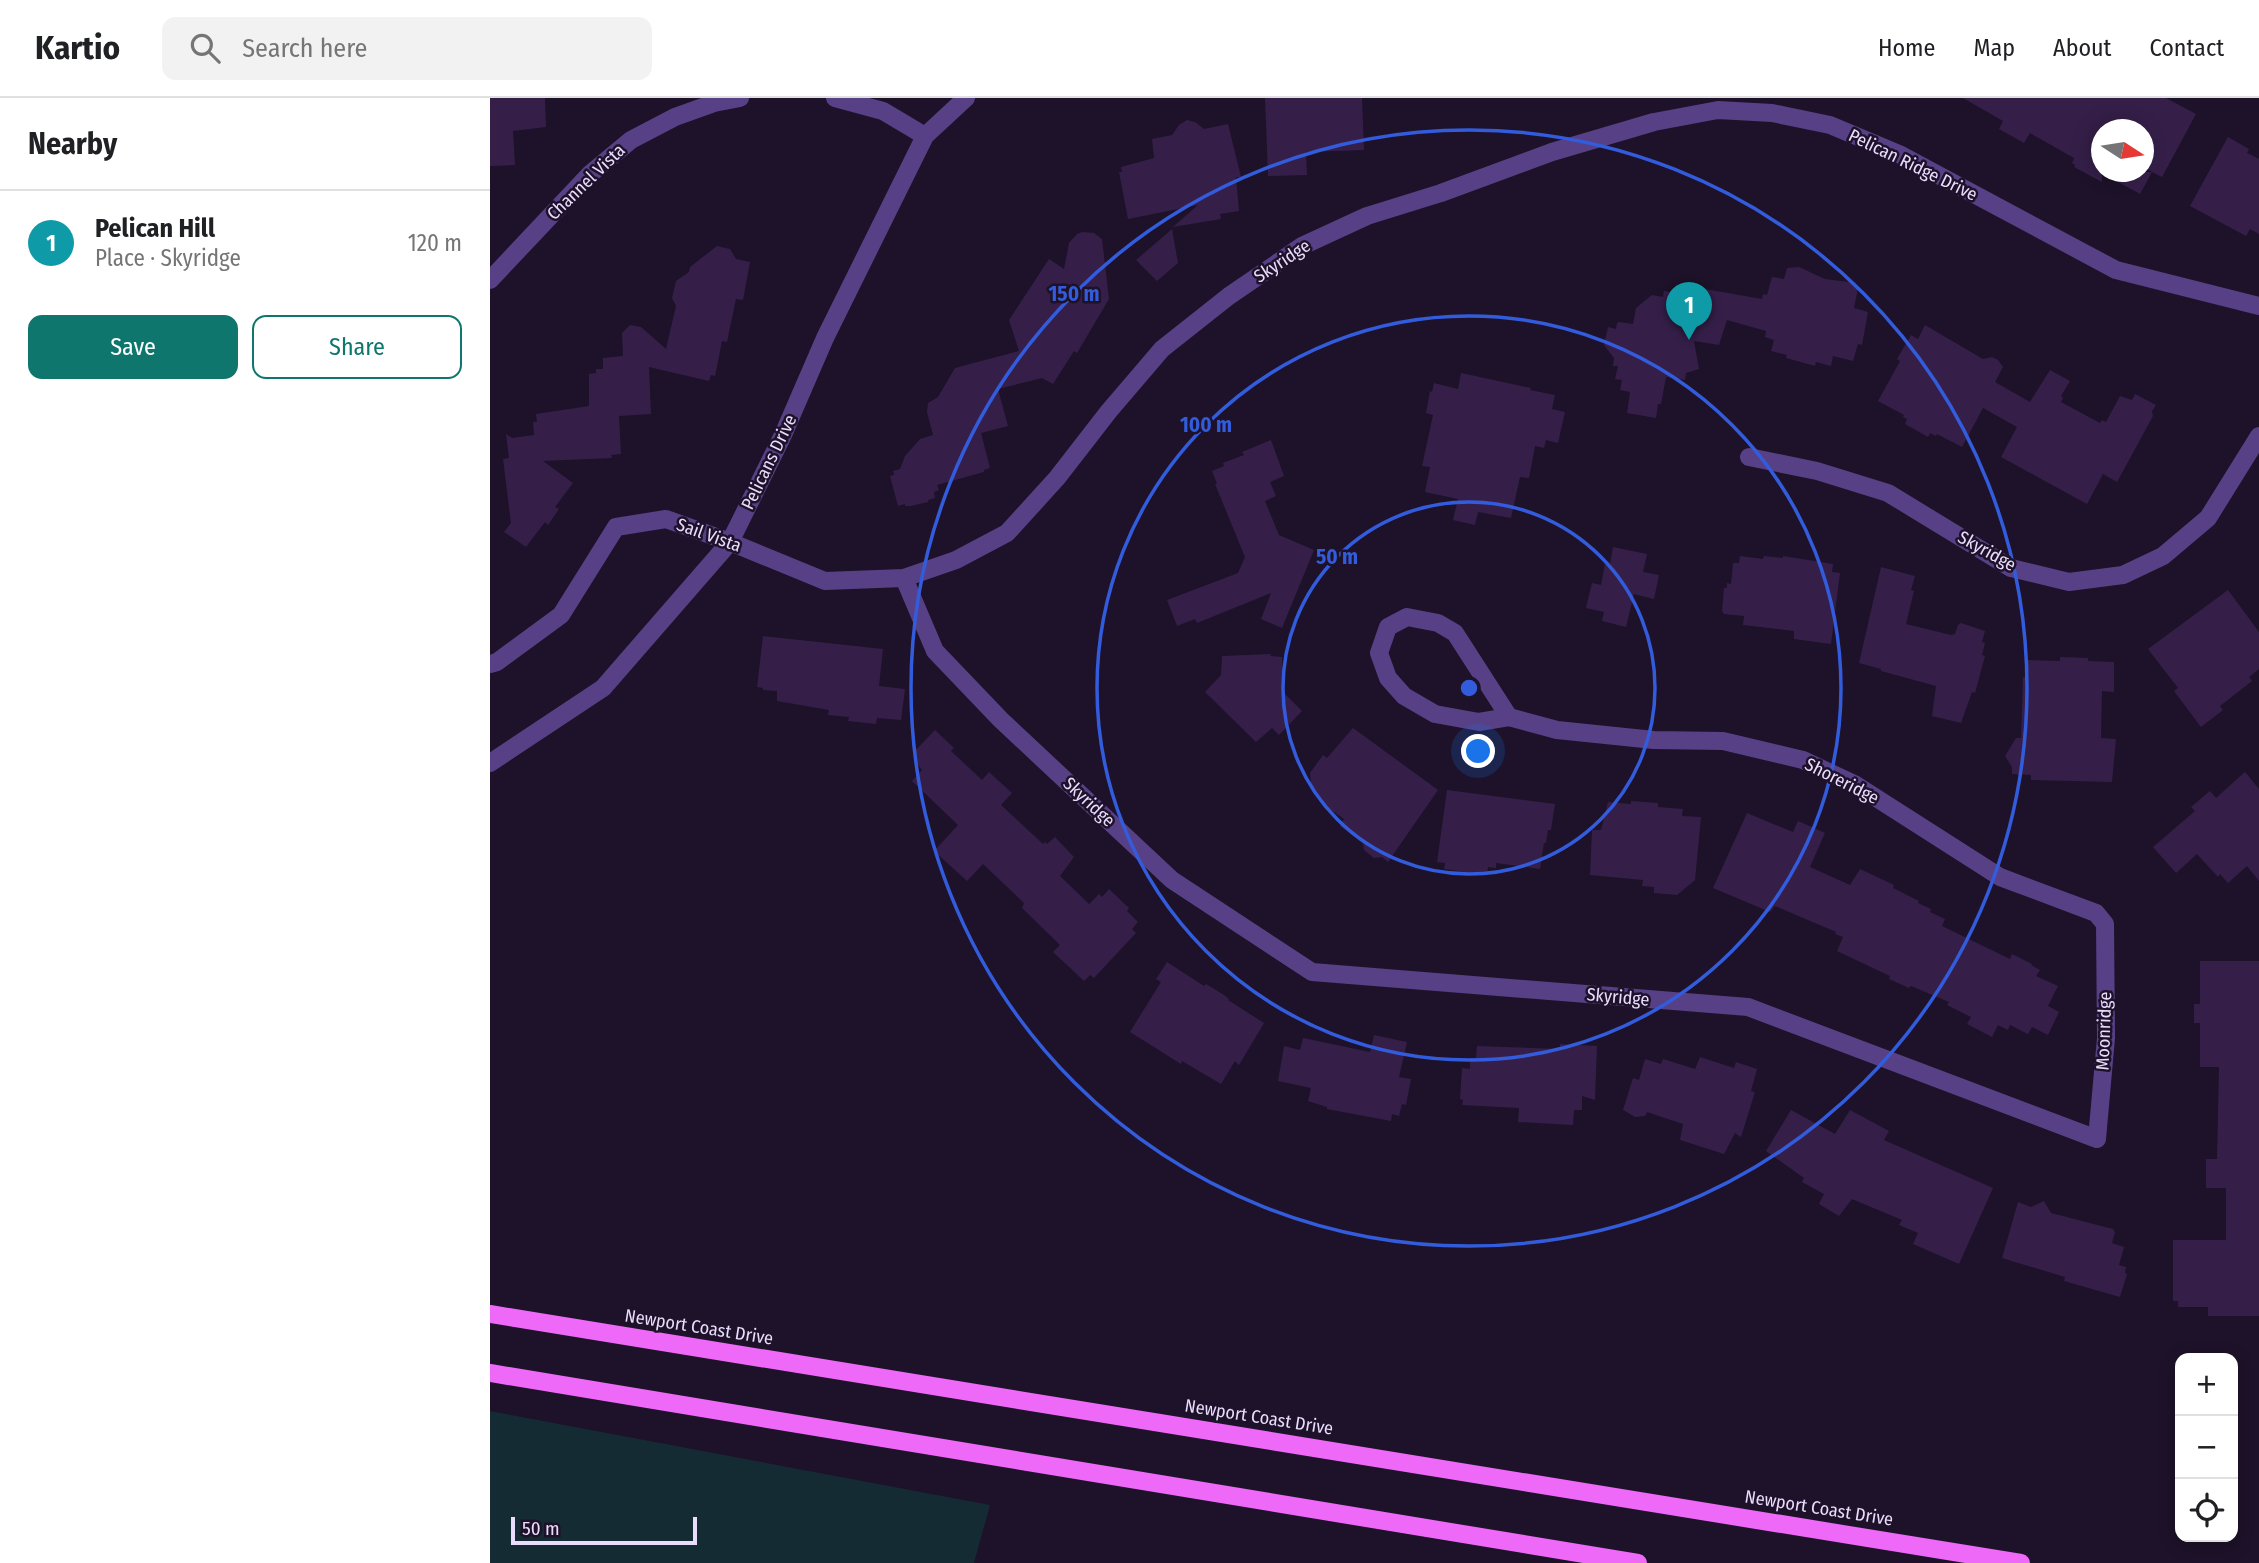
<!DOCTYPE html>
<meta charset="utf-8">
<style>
:root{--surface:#fff;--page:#f2f2f2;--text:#202124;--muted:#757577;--line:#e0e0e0;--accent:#0f766e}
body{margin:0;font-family:"Fira Sans Condensed",sans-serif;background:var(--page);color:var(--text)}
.controls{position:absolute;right:21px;bottom:21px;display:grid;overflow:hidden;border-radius:14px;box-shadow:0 4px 18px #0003}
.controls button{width:63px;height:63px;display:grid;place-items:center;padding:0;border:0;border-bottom:2px solid var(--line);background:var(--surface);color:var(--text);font:35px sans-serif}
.compass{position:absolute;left:1601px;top:21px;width:63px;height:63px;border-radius:50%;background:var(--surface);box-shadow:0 4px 18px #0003;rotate:102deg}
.scale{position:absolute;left:21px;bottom:18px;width:186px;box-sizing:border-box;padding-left:7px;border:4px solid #eadcfd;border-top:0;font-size:19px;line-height:24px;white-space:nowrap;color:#eadcfd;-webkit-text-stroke:5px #1d1229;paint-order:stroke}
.you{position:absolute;left:989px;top:654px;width:24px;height:24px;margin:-18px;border:5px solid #fff;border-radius:50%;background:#1a73e8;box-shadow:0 0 0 10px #1a73e833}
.badge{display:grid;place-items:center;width:46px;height:46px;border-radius:50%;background:var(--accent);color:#fff;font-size:23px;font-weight:700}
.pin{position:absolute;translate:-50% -58px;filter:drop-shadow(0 2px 4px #0008)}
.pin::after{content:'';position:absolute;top:37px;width:24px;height:21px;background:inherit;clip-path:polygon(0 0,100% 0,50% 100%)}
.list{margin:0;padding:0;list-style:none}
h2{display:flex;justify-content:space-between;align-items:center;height:91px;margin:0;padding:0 28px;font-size:30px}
h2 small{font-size:23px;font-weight:400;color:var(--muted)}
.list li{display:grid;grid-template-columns:46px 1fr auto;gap:21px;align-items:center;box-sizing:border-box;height:105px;padding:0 28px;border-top:2px solid var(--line)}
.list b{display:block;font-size:26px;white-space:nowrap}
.list p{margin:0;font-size:23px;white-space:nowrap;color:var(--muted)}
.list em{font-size:23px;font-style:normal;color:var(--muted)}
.actions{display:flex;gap:14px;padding:21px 28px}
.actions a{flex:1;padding:16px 0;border:2px solid var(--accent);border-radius:14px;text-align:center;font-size:24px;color:var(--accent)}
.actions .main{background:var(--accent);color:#fff}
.icon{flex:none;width:38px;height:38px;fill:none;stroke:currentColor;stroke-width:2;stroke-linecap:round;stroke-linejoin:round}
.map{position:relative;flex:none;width:1769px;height:1465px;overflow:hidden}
header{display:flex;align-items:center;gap:42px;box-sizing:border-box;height:98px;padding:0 35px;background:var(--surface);border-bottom:2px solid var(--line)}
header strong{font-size:33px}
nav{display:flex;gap:38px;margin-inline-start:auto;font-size:24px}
.search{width:490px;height:63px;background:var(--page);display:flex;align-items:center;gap:18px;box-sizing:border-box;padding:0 24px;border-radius:14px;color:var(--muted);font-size:26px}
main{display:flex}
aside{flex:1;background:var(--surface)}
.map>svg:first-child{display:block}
.green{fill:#152b33}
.building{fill:#351f49;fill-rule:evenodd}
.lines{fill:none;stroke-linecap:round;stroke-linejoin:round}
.minor{stroke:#584086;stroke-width:18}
.major{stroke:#ee69f7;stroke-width:18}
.ring{fill:none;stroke:#325cdc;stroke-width:3.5}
.labels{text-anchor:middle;stroke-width:5;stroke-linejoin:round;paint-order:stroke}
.street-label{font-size:18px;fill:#eadcfd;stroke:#1d1229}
.centre{fill:#325cdc;stroke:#1d1229;stroke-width:3.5}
.ring-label{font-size:21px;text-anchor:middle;font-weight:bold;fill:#325cdc;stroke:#1d1229;stroke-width:5;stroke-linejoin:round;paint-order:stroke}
</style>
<header>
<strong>Kartio</strong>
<div class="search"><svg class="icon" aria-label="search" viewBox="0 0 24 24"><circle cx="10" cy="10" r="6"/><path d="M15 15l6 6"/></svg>Search here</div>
<nav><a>Home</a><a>Map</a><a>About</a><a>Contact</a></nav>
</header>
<main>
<aside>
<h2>Nearby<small></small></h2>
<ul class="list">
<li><span class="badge" style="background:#0f9aa8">1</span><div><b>Pelican Hill</b><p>Place · Skyridge</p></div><em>120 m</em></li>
</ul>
<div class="actions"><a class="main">Save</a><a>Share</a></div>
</aside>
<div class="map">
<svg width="1769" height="1465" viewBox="0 0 1769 1465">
<rect width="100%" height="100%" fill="#1d1229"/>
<path class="green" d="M 0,1313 L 500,1407 L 484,1465 L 0,1465 Z"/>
<g class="building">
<path d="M 0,0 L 55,0 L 56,29 L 23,33 L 25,67 L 0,68 Z"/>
<path d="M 775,0 L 872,0 L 874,52 L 816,54 L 817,77 L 778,78 Z"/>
<path d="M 1473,0 L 1676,0 L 1706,16 L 1672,79 L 1662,74 L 1650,96 L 1612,75 L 1612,84 L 1584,69 L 1585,67 L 1582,65 L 1584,60 L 1540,35 L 1534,45 L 1509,31 L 1513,23 ZM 1612,32 L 1654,32 L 1654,69 L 1662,74 L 1612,74 Z"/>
<path d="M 697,22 L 705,24 L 714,31 L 738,26 L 751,79 L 746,79 L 749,113 L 730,116 L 731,121 L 683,129 L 708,107 L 638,121 L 629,74 L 632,74 L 631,69 L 664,60 L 662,41 L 682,37 L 689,27 Z"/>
<path d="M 1738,39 L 1759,51 L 1757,55 L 1769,61 L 1769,136 L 1760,131 L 1756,138 L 1700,108 Z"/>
<path d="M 682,131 L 688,165 L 667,183 L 646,162 Z"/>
<path d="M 592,134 L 604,135 L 612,141 L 619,201 L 587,255 L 584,253 L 563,286 L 552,280 L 508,291 L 518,328 L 491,335 L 500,370 L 494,372 L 494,374 L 447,387 L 449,392 L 444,394 L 445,400 L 438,402 L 438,404 L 421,408 L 415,408 L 415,406 L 408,408 L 400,378 L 404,377 L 403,373 L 410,371 L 415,358 L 430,341 L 443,337 L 437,314 L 438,305 L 448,299 L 465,270 L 529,253 L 519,222 L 559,161 L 574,171 L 579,145 L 587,136 Z"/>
<path d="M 227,148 L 240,151 L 246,161 L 260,164 L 253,202 L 246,201 L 237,244 L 232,243 L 225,278 L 221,277 L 219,283 L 159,269 L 161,316 L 129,318 L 131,356 L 121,357 L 122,360 L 53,363 L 83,385 L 65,409 L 69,411 L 58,427 L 55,424 L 36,449 L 14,434 L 21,425 L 13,361 L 19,360 L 16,336 L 22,340 L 44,337 L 43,324 L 47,324 L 46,316 L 99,308 L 99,276 L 106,275 L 106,271 L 113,271 L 113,260 L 133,258 L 132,235 L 140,227 L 151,229 L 176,251 L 186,208 L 182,200 L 186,183 L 199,174 L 200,169 Z"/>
<path d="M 1309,169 L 1335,181 L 1366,185 L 1365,189 L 1368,190 L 1364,210 L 1378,214 L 1372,247 L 1368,246 L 1363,263 L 1343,258 L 1341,268 L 1326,264 L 1325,268 L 1296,260 L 1297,257 L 1281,253 L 1284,242 L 1275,239 L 1276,233 L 1237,222 L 1229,247 L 1204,243 L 1209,271 L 1196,275 L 1195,282 L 1176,279 L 1171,306 L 1168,306 L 1166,320 L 1137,315 L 1140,294 L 1130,292 L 1132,282 L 1125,281 L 1128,268 L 1123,268 L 1124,260 L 1114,247 L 1118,229 L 1126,231 L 1127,225 L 1129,224 L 1143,226 L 1146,210 L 1162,197 L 1173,199 L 1174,193 L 1190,196 L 1192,187 L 1272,201 L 1273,196 L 1277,197 L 1282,179 L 1294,181 L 1297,170 Z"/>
<path d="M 1435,227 L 1493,261 L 1502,259 L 1508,262 L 1513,269 L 1505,284 L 1540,304 L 1560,272 L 1580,283 L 1571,298 L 1573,300 L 1571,304 L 1610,325 L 1612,322 L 1616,324 L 1630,298 L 1642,302 L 1645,296 L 1666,307 L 1662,313 L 1663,318 L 1627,384 L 1613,376 L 1597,406 L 1511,359 L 1527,329 L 1493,310 L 1472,349 L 1447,336 L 1446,338 L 1440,335 L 1438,339 L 1415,326 L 1417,321 L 1413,319 L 1414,317 L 1388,303 L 1410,263 L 1407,261 L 1421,237 L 1428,241 Z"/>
<path d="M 971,275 L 1041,290 L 1040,292 L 1065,297 L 1062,311 L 1075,314 L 1068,345 L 1056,342 L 1054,350 L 1045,348 L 1039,380 L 1030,379 L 1021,420 L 988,414 L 985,427 L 963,422 L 968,401 L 935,394 L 940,369 L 932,368 L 943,317 L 936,315 L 940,293 L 942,294 L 944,285 L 968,291 Z"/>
<path d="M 781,342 L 794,378 L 780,384 L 786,398 L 775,403 L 789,437 L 824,452 L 792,530 L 771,521 L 781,495 L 707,525 L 705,521 L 687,528 L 677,502 L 748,475 L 755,459 L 725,386 L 727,386 L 722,373 L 734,368 L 733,365 L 754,357 L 752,354 Z"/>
<path d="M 1123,449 L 1157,456 L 1153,474 L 1169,477 L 1164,501 L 1144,496 L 1136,529 L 1112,523 L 1114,514 L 1096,510 L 1102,485 L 1111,487 L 1115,465 L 1120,466 Z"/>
<path d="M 1250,458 L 1273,461 L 1274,458 L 1293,460 L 1293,458 L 1343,466 L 1342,474 L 1350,475 L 1341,546 L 1304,541 L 1304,533 L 1253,527 L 1254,518 L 1234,516 L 1232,513 L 1234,490 L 1237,490 L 1237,485 L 1241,486 L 1243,465 L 1249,465 Z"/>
<path d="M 1391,469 L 1425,478 L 1421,492 L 1424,493 L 1416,526 L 1461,537 L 1465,536 L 1468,527 L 1471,525 L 1495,533 L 1492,544 L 1495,545 L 1492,557 L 1495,558 L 1485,595 L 1482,594 L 1471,625 L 1442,618 L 1446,588 L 1391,573 L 1391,571 L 1369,565 Z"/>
<path d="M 1738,492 L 1769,534 L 1769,571 L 1759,579 L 1762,583 L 1730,608 L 1733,612 L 1711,629 L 1684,593 L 1688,590 L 1658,551 Z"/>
<path d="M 273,538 L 393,551 L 389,588 L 415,591 L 411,622 L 387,620 L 386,626 L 358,623 L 359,619 L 338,617 L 339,612 L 287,603 L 287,593 L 273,592 L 273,590 L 267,589 Z"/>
<path d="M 781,556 L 780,558 L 792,559 L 792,593 L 812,613 L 789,637 L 782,630 L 766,644 L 715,594 L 731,577 L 732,558 Z"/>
<path d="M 1570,559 L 1598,560 L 1598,563 L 1624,564 L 1624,594 L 1612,593 L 1611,640 L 1626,641 L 1622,684 L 1541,682 L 1541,677 L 1522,676 L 1522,669 L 1515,658 L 1526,640 L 1531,640 L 1533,579 L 1535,579 L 1535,574 L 1538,575 L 1538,562 L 1570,563 Z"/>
<path d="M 863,630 L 948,692 L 898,764 L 892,759 L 884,760 L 874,752 L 873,745 L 850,728 L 854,721 L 830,704 L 833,701 L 822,693 L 820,675 L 833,657 L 837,660 Z"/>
<path d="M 445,632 L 464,650 L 461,653 L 492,682 L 499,674 L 522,695 L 511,707 L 553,746 L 555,744 L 557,746 L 565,739 L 584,759 L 570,778 L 599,806 L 609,796 L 612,799 L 619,791 L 639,810 L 637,813 L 648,824 L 642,831 L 646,835 L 604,880 L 600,877 L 594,883 L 563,854 L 570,847 L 532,810 L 534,805 L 493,766 L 477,783 L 444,753 L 468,727 L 422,683 L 432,672 L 424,661 L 424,654 Z"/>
<path d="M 1755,674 L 1769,691 L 1769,783 L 1757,768 L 1738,785 L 1730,776 L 1728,779 L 1707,756 L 1686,775 L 1663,749 L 1705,713 L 1701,709 L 1720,693 L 1726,700 Z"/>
<path d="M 957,692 L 1065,706 L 1061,732 L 1058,732 L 1056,745 L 1054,745 L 1050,771 L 1006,765 L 1006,770 L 998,769 L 997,777 L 954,771 L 955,765 L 947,764 Z"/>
<path d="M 1141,703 L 1168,705 L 1168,709 L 1193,711 L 1192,718 L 1211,719 L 1205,782 L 1187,797 L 1164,795 L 1164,789 L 1152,788 L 1153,782 L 1100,777 L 1102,732 L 1111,732 L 1118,704 L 1141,706 Z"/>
<path d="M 1257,715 L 1303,734 L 1308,723 L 1335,735 L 1320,769 L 1360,787 L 1370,771 L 1404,787 L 1403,790 L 1429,803 L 1428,805 L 1441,811 L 1440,814 L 1455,821 L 1452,828 L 1520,861 L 1522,856 L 1542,866 L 1541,867 L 1550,872 L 1546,878 L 1568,888 L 1558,908 L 1569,914 L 1558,937 L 1542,929 L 1538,936 L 1520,927 L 1518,932 L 1508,927 L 1502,939 L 1477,926 L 1481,919 L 1457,907 L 1459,904 L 1421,888 L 1419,890 L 1399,881 L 1400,878 L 1347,853 L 1353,839 L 1345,836 L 1346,834 L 1285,808 L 1280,814 L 1223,790 Z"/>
<path d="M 1710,863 L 1769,863 L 1769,1218 L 1718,1218 L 1718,1209 L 1688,1209 L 1688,1203 L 1683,1203 L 1683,1142 L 1736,1142 L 1736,1090 L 1716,1090 L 1716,1061 L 1727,1061 L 1729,969 L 1710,969 L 1710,925 L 1704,925 L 1704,906 L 1710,906 Z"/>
<path d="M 677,864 L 714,888 L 716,886 L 734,897 L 739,901 L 738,902 L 774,925 L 749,967 L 745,963 L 731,986 L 692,963 L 691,966 L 640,934 L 671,884 L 666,881 Z"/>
<path d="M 884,937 L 917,944 L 909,979 L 921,981 L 916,1007 L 912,1006 L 909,1018 L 902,1016 L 901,1023 L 837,1011 L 837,1009 L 818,1003 L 821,990 L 788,983 L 794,948 L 810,952 L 813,940 L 880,954 Z"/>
<path d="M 1070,946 L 1107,948 L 1105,1002 L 1092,998 L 1092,1012 L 1084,1012 L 1083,1027 L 1028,1024 L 1029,1010 L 972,1007 L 973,1002 L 970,1001 L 972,970 L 980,971 L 980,960 L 986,960 L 987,948 L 1070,951 Z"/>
<path d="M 1210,959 L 1244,970 L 1246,964 L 1267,971 L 1261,993 L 1265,994 L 1251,1039 L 1245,1035 L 1234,1056 L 1190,1042 L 1193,1026 L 1157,1014 L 1155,1018 L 1145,1019 L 1133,1012 L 1143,980 L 1149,982 L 1155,961 L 1171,966 L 1173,961 L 1205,971 Z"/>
<path d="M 1301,1012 L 1345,1036 L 1360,1012 L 1399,1033 L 1394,1042 L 1503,1090 L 1469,1166 L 1423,1146 L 1428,1135 L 1409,1127 L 1412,1122 L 1362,1101 L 1349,1118 L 1329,1106 L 1334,1096 L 1312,1084 L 1314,1080 L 1276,1053 Z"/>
<path d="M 1554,1103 L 1561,1115 L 1623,1131 L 1625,1134 L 1622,1145 L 1634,1149 L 1629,1167 L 1636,1169 L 1635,1175 L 1637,1176 L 1630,1199 L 1574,1183 L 1575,1179 L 1512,1160 L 1528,1104 L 1541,1109 Z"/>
</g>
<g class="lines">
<g class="minor">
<path d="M 345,0 L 393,13 L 435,38"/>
<path d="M 0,182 L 100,76 L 141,42 L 185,19 L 224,5 L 250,0"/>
<path d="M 1259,359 L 1327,373 L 1398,395 L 1521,470 L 1579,484 L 1633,477 L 1673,458 L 1718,420 L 1769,338"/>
<path d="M 414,480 L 445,553 L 511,622 L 682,782 L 822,874 L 1258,909 L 1607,1041 L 1616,940 L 1615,826 L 1606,815 L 1510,779 L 1366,687 L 1313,662 L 1233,643 L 1164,642 L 1067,632 L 1019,619 L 965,535 L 948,525 L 917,519 L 898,529 L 889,555 L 898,580 L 914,598 L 945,616 L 989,624 L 1019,619"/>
<path d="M 0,566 L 7,564 L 71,517 L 126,429 L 176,421 L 240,444 L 335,483 L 414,480 L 466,462 L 517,435 L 567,380 L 619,313 L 672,251 L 739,198 L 812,148 L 877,118 L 951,95 L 1062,54 L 1164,24 L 1228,12 L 1282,15 L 1340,27 L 1409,56 L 1626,172 L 1769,208"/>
<path d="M 0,665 L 113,590 L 240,444 L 293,337 L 335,240 L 435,38 L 476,0"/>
</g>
<g class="major">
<path d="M 0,1216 L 1531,1465"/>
<path d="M 0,1275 L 1148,1465"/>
</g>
</g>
<g class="ring">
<circle cx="979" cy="590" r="186"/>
<circle cx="979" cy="590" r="372"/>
<circle cx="979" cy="590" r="558"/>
</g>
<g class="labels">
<g class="street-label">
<text transform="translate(1423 67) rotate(26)" y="6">Pelican Ridge Drive</text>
<text transform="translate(96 84) rotate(-44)" y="6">Channel Vista</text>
<text transform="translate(792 163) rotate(-33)" y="6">Skyridge</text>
<text transform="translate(279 364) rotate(-64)" y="6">Pelicans Drive</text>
<text transform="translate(219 437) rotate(20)" y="6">Sail Vista</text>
<text transform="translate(1497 453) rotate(29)" y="6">Skyridge</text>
<text transform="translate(1352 683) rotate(27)" y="6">Shoreridge</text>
<text transform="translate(599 704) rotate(43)" y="6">Skyridge</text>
<text transform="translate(1128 899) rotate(5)" y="6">Skyridge</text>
<text transform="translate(1614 933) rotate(-88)" y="6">Moonridge</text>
<text transform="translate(209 1229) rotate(9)" y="6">Newport Coast Drive</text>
<text transform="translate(769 1319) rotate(9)" y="6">Newport Coast Drive</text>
<text transform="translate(1329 1410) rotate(9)" y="6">Newport Coast Drive</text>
</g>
</g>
<circle cx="979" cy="590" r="10" class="centre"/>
<g class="ring-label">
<text x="584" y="203">150 m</text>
<text x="716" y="334">100 m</text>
<text x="847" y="466">50 m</text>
</g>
</svg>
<div class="controls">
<button>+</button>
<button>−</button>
<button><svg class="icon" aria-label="locate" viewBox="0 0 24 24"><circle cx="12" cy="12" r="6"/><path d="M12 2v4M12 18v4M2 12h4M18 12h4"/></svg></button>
</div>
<svg class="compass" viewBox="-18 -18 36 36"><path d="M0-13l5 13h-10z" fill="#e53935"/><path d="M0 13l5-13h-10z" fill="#757577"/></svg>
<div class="scale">50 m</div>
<div class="you"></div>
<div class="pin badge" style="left:1199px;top:242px;background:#0f9aa8">1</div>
</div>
</main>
